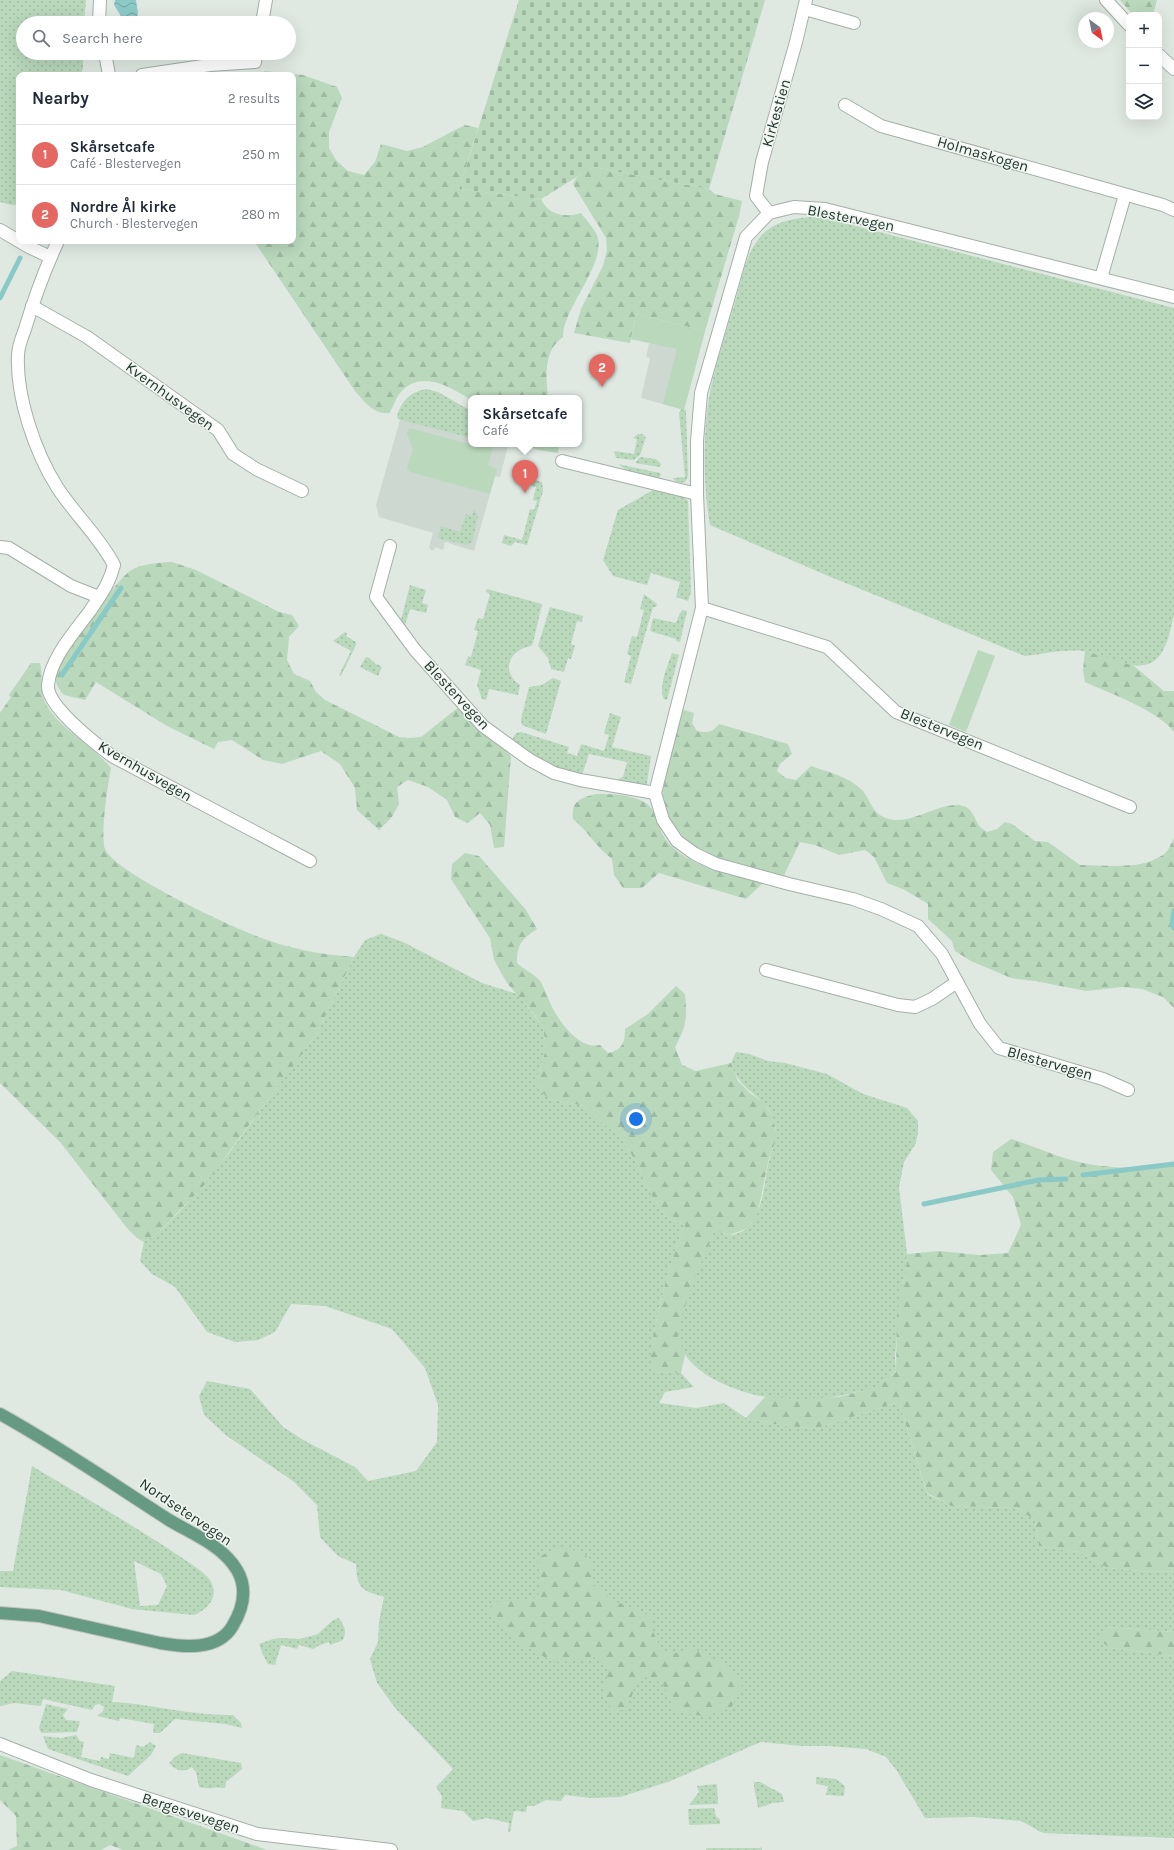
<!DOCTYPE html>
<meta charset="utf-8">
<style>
:root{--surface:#fff;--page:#f6f6f7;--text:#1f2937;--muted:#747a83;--line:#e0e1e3;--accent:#e46861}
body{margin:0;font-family:Karla,sans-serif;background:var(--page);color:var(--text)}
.controls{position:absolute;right:12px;top:12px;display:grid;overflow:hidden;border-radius:8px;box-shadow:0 4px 16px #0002}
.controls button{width:36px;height:36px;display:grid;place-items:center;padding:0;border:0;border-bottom:1px solid var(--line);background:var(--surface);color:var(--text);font:20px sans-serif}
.compass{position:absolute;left:1078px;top:12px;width:36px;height:36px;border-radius:50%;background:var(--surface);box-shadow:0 4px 16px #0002;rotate:147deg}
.you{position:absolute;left:636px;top:1119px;width:14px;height:14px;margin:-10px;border:3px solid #fff;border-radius:50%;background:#1a73e8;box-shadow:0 0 0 6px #1a73e833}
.badge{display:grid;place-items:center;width:26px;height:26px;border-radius:50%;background:var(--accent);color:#fff;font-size:13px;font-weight:700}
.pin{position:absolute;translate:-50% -33px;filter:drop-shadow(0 1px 2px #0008)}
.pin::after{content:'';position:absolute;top:21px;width:14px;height:12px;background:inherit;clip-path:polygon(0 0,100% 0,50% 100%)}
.popup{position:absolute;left:468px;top:395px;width:114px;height:52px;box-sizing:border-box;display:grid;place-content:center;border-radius:8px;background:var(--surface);filter:drop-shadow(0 1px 3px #0005);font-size:13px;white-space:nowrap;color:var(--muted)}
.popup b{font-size:15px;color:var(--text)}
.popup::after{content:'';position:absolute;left:50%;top:100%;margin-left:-8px;border:8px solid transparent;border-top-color:var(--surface)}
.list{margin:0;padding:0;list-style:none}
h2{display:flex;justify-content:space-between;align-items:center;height:52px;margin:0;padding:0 16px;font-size:17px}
h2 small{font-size:13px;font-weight:400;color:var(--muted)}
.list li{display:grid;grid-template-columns:26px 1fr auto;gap:12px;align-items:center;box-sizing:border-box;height:60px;padding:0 16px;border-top:1px solid var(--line)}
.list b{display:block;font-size:15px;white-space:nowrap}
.list p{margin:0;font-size:13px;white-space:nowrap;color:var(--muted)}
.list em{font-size:13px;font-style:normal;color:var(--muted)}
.icon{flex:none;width:22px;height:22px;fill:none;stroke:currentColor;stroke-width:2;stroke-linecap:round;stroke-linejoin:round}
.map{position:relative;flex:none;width:1174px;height:1850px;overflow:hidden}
.search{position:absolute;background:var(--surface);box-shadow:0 4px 16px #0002;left:16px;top:16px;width:280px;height:44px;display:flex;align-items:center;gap:10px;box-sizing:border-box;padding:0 14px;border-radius:22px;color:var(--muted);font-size:15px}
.panel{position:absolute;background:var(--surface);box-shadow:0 4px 16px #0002;left:16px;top:72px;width:280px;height:172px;border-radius:8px}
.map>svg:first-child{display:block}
.built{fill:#cdd8d1}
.grass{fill:url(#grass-dots);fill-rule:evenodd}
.forest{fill:url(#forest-firs)}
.cemetery{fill:url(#cemetery-stones)}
.park{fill:#b9d8bc}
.water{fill:url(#water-waves)}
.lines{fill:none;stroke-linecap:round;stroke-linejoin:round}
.stream{stroke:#8bc9c7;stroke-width:5}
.minor-casing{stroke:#a3b0a8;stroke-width:14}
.major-casing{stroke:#bdc3c0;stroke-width:14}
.minor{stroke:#fff;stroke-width:12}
.major{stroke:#679a83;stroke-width:12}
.labels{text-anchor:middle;stroke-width:3;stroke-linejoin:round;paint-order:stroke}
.street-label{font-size:15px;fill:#22372d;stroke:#eff6f1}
</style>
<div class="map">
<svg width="1174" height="1850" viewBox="0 0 1174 1850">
<defs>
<pattern id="grass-dots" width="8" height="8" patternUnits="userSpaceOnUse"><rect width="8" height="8" fill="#b9d8bc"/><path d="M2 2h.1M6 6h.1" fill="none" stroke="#9fbaa2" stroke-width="1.8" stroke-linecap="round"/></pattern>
<pattern id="forest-firs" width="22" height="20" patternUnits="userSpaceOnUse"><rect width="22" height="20" fill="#b9d8bc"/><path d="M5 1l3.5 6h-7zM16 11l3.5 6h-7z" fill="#9fbaa2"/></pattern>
<pattern id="cemetery-stones" width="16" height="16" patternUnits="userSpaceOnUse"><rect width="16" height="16" fill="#b9d8bc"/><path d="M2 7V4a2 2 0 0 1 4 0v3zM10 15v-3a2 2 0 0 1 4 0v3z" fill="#9fbaa2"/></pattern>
<pattern id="water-waves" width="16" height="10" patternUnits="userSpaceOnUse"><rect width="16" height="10" fill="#8bc9c7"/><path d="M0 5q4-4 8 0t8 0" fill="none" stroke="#71a4a2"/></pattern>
</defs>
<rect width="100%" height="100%" fill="#dfe9e2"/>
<g class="built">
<path d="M 705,331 L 684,410 L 641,398 L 650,358 L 646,357 L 649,343 L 631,339 Z"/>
<path d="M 405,402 L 471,420 L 471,444 L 506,444 L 508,446 L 500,477 L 495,476 L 474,551 L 445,542 L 443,550 L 435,547 L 434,550 L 431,550 L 429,547 L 433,533 L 379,517 L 376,505 Z"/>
</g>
<g class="grass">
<path d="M 0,0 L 86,0 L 84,23 L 23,23 L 23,53 L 83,53 L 83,68 L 81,75 L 19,75 L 19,204 L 12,205 L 0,202 Z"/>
<path d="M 809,217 L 825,218 L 1174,308 L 1174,615 C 1165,656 1158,675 1112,661 C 1103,658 1093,652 1083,651 C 1064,649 1044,654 1025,656 L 826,575 L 710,525 C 703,488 703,435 709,398 C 715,365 726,334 735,302 C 742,280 745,255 760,237 C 773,222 790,219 809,217 Z"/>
<path d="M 426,389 L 438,392 L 471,411 L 471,438 L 398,419 L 397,416 C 401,401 410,392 426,389 Z"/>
<path d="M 681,409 L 686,410 L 688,476 L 685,482 C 679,483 676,483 673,478 L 685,477 L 679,413 Z"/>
<path d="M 638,434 L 642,434 L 646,437 L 640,455 L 634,460 L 616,458 L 614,451 L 634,454 L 637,439 L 633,438 Z"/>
<path d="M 640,457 L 656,459 L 661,464 L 660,467 L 635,463 Z"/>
<path d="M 618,464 L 660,473 L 661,475 L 659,478 L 629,472 Z"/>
<path d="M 525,477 L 542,482 L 543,491 L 527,545 L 515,542 L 511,546 L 502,543 L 504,535 L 522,540 L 530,509 L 534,510 L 537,501 L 533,500 L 536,487 L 513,480 Z"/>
<path d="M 655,489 L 682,496 L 688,501 L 691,592 L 688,601 L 676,597 L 680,582 L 651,573 L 647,585 L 613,576 L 603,560 L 618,510 Z"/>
<path d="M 474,509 L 478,516 L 472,542 L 467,545 L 440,539 L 438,537 L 441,526 L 460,532 L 466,514 L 472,516 Z"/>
<path d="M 410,585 L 426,590 L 422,603 L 428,605 L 426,613 L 410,609 L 405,625 L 401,620 Z"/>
<path d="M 487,589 L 542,604 L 533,643 L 531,646 C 509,650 500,671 520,685 L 518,695 L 489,689 L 486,700 L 482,699 L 477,685 L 481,670 L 465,665 L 468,656 L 471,657 L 478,631 L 474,630 L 478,618 L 483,619 L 490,594 L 486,592 Z"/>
<path d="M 644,594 L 657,604 L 656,607 L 653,607 L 631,684 L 624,682 L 631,656 L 627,654 L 632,636 L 637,637 L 644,610 L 640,609 Z"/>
<path d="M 550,607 L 583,616 L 582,622 L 577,621 L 571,644 L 575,646 L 571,659 L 568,658 L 564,672 L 551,669 L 548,658 L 538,646 Z"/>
<path d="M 683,610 L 687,611 L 680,642 L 676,641 L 676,639 L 650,631 L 653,618 L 676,623 L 680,613 Z"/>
<path d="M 345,632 L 347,634 L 346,636 L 356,642 L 356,645 L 341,676 L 339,675 L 351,651 L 333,641 Z"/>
<path d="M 672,653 L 679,655 L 667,700 L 664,699 C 658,686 668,665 672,653 Z"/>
<path d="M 368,657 L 377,665 L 378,664 L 382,667 L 378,676 L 360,667 L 365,658 Z"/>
<path d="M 553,678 L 561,681 L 546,734 L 522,725 L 521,719 L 529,687 L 542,685 Z"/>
<path d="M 610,713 L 621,717 L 612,747 L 651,756 L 647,784 L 644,787 L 612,782 L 623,777 L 627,762 L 589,754 L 582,775 L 553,767 L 513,744 L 512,740 L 516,733 L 521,732 L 569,747 L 567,753 L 577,756 L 581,744 L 604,751 L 609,735 L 604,733 Z"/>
<path d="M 381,934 L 403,942 L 482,983 L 517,994 L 543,1026 L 546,1049 L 537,1079 L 549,1099 L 584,1106 L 622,1140 L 635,1160 L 653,1198 L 668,1218 L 685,1225 L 677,1245 L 665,1284 L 654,1331 L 654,1372 L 681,1373 L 694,1387 L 665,1392 L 659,1403 L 696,1408 L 724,1403 L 746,1418 L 773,1424 L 814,1429 L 899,1402 L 927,1494 L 951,1506 L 1016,1508 L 1035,1520 L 1039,1546 L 1078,1552 L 1108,1568 L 1152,1572 L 1174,1571 L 1174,1632 L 1106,1627 L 1111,1648 L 1174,1656 L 1174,1838 L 1043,1833 L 1021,1821 L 974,1817 L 925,1818 L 897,1771 L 886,1757 L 866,1749 L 828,1746 L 801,1746 L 761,1742 L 668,1782 L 620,1797 L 591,1798 L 565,1795 L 561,1801 L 546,1800 L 534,1806 L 527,1806 L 526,1812 L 514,1811 L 510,1832 L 508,1832 L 509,1823 L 487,1818 L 473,1821 L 463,1811 L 441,1808 L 442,1796 L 436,1787 L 453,1769 L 396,1709 L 377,1683 L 370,1659 L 378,1642 L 379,1621 L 384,1597 C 361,1590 357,1589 356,1564 L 338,1556 L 320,1537 L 317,1505 L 293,1481 L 227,1436 L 204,1415 L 199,1396 L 207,1381 L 250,1389 L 283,1427 L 305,1441 L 355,1467 L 368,1481 L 416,1471 L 437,1442 L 438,1405 L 425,1368 L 392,1329 L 325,1306 L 291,1304 L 275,1332 L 258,1340 L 235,1342 L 207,1332 L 175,1287 L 152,1274 L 140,1261 L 144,1242 L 160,1231 L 182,1209 L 229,1153 L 317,1033 L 354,957 L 365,940 Z"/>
<path d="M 736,1052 L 749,1054 L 768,1061 L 785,1063 L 827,1074 L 863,1094 L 907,1108 L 918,1121 L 918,1132 L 916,1143 L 904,1162 L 899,1187 L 907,1254 L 906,1273 L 901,1288 L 895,1357 L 896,1371 C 890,1376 884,1383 877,1387 C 871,1390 863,1391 856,1392 C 828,1400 795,1402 766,1397 C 735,1392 682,1372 678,1336 C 676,1316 706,1251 715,1230 C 719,1232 726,1235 730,1235 C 762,1232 763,1189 768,1165 C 772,1146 780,1138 773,1118 C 765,1095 739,1092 731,1063 Z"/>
<path d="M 32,1466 C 82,1496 133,1525 181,1557 C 189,1563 207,1573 211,1582 C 219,1597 208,1609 194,1615 L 132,1609 L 61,1590 L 0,1587 L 0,1571 L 13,1571 ZM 134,1561 L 161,1574 L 167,1586 L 158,1605 L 140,1606 Z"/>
<path d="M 339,1618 C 345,1627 347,1631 343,1640 L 330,1645 L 329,1642 L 318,1646 L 313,1649 L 299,1645 L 297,1649 L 281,1645 L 275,1665 L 268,1664 L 263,1655 L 259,1644 L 273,1639 L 282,1638 L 300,1639 L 318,1634 L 333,1620 Z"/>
<path d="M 12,1671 L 115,1686 L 112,1702 C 152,1704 192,1716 233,1715 L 241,1723 L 242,1728 L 225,1724 L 175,1719 L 160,1733 L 153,1733 L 154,1724 L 120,1718 L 119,1721 L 97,1716 L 103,1711 L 104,1707 L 99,1704 L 95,1705 L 92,1710 L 43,1699 L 41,1706 L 14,1703 L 0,1706 L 0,1681 Z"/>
<path d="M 46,1704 L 68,1709 L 63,1715 L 66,1720 L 80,1721 L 77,1732 L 41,1733 L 39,1728 Z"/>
<path d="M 76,1735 L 80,1741 L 84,1742 L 81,1757 L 100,1761 L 101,1757 L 109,1759 L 110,1753 L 134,1758 L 136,1745 L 143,1747 L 150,1742 L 156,1746 L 151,1755 L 128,1776 L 48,1749 L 43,1736 L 61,1738 Z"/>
<path d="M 182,1753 L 241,1763 L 242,1769 L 226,1782 L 225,1788 C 215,1786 208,1790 199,1787 L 196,1772 L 192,1767 C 183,1773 176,1771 169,1763 L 176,1756 Z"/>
<path d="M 816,1777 L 836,1779 L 845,1786 L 844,1796 L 826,1795 L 828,1786 L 816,1784 Z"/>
<path d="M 754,1782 L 760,1782 L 782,1794 L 784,1802 L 773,1803 L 758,1808 C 757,1798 754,1792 754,1782 Z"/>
<path d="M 717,1784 L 718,1804 L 689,1805 L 699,1792 L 697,1786 Z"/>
<path d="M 714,1808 L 716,1816 L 720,1820 L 720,1824 L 689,1825 L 688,1809 Z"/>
<path d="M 761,1847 L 762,1850 L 706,1850 L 707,1848 L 759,1848 Z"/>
</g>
<g class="forest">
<path d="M 1120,0 L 1157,0 L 1153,15 L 1133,15 Z"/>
<path d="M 265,71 L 303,75 L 337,87 L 342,98 L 329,132 L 329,148 L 336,160 L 348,171 L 364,175 L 375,162 L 381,144 L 407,151 L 423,147 L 451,132 L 465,125 L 478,128 L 459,189 L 541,199 C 548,215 565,218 581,213 C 586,220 592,226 596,233 C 610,261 562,308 563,337 C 543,351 546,376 548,398 L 471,398 L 471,400 C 451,387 421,369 401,392 C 395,398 394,407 389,413 C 374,415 364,401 355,391 L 254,241 L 293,241 L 293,75 L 259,75 Z"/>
<path d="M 593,167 L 709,189 L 715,194 L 742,201 L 739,216 L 705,331 L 636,314 L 630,343 L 574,333 L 581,309 L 603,266 L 607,250 L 606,238 L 573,184 C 576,175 586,172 593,167 Z"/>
<path d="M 523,444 L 559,444 L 558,453 L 538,450 Z"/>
<path d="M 172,562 L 196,570 L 279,612 L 292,615 L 299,626 L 289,637 L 287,660 L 294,674 L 310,681 L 316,692 L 325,700 L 399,737 L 409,738 L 421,737 L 460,706 L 479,727 L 511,756 L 504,847 L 494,848 L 490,825 L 480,813 L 468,823 L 455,817 L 447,800 L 428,787 L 408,780 L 397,787 L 399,804 L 392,817 L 379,830 L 357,810 L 355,788 L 340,764 L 321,751 L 282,764 L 263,760 L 232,740 L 218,742 L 214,749 L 167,726 L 96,682 L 85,700 L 64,695 C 59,689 53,681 56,673 C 62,657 116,580 130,571 C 143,563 157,563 172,562 Z"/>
<path d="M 1085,651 L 1134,666 L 1164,691 L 1174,691 L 1174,732 C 1159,711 1109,693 1085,682 L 1083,670 Z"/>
<path d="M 31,663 L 40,663 C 43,674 40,686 43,697 C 50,723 94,746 111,768 C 108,783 100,836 105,849 C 114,873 243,933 270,941 C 297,950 326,955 354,957 L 317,1033 L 294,1065 L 205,1184 L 160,1231 L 144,1242 L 137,1238 L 127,1228 L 60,1142 L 0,1083 L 0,713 L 11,697 L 9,695 Z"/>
<path d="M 680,709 L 694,713 L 692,723 L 697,731 C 707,733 712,733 719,724 L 788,744 L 792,754 L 780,764 L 777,771 L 786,778 L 796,780 L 811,766 C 828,772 850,777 863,791 C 871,801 872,813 886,818 C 911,828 944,797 966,807 C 974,811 975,821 980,827 C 982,829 985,830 987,832 L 997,829 L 1005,822 L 1012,824 L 1035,841 L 1048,842 L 1080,865 L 1116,866 L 1135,865 L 1149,862 L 1163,855 L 1168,850 L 1174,838 L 1174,1008 L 1163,997 L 1142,989 L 1122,987 L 1086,991 L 1035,981 L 1011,978 L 971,961 L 955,951 L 952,941 L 928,919 L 928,904 L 905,890 L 887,883 L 874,857 L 865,850 L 839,855 L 815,845 L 800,842 L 784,875 L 734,864 L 701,852 L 684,838 L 666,814 L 662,795 Z"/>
<path d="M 596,794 C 612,794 647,794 654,813 C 661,829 661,838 677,851 C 701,870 734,874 762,884 L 746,899 L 659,873 L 642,888 L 623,888 L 614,875 L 612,859 C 596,847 588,831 573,819 C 571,801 580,798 596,794 Z"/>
<path d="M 465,853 L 479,856 L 526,910 L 537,929 C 522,939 517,944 517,963 C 523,969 536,975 541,982 C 545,990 548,999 552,1007 C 560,1023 580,1050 600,1045 L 608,1053 C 622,1050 625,1043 625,1029 L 648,1014 L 676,986 L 685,994 C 687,1019 687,1025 675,1047 L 682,1065 L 696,1071 L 731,1063 L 738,1081 L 750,1093 L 764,1103 L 773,1117 L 777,1137 L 769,1158 L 757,1216 L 746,1229 L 729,1235 L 715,1231 L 695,1277 L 681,1318 L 678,1336 L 685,1355 L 681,1373 L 654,1372 L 650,1360 L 654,1331 L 665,1284 L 677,1245 L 685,1225 L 668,1218 L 653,1198 L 635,1160 L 622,1140 L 584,1106 L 549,1099 L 538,1088 L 537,1079 L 546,1049 L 543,1026 L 534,1014 L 507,983 L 494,960 L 490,938 L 451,879 L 452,864 Z"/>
<path d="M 1011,1139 C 1034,1146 1056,1157 1079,1162 C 1103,1168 1150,1171 1174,1164 L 1174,1571 L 1152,1572 L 1108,1568 L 1078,1552 L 1039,1546 L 1035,1520 L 1016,1508 L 951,1506 L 927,1493 L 899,1402 L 814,1429 L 773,1424 L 746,1418 L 765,1397 L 800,1399 L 839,1397 L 876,1387 L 896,1372 L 897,1315 L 901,1288 L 906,1273 L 907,1254 L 939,1251 L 979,1255 L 1008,1253 L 1021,1225 L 1013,1197 L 991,1170 L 993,1152 Z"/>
<path d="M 556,1548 L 579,1551 L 593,1561 L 591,1584 L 601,1590 L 610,1599 L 651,1616 L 652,1630 L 661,1648 L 673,1654 L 691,1647 L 724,1664 L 743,1684 L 731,1708 C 704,1717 701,1718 674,1710 L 663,1684 L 649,1677 L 636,1680 L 632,1696 L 625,1710 L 613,1711 L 602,1693 L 607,1678 L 608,1667 L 597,1657 L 574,1661 L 554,1662 L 513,1640 L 497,1624 L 487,1609 L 497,1602 L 508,1599 L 526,1601 L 538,1596 L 540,1580 L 537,1558 Z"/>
<path d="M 1106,1627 L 1174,1632 L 1174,1656 L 1111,1648 L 1098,1640 Z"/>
<path d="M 0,1755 L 267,1850 L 123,1850 L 110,1845 L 101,1850 L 8,1850 L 17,1846 L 16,1816 L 0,1800 Z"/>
</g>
<path class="cemetery" d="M 519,0 L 765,0 L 709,189 L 593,167 L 541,199 L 459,189 Z"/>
<g class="park">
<path d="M 636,314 L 705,331 L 684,410 L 663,404 L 677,349 L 631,339 Z"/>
<path d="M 409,428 L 476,446 L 481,444 L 493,446 L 488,465 L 497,469 L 490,494 L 410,472 L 407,468 L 413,449 L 407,434 Z"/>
<path d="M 978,650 L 995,656 L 966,732 L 949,725 Z"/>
</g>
<path class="water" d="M 115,0 L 136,0 L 138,13 L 136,23 L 124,21 L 114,5 Z"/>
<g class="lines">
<g class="stream">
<path d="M 0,298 L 20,258"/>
<path d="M 62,675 L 121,588"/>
<path d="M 1174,911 L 1172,925 L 1174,928"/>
<path d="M 1083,1175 L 1174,1164"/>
<path d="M 924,1204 L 1039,1180 L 1066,1179"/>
</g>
<g class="minor-casing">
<g id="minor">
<path d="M 1106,0 L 1129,25"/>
<path d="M 805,9 L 854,23"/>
<path d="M 99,23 L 100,0"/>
<path d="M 262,23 L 266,0"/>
<path d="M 105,53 L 109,75"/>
<path d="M 1159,55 L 1174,69"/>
<path d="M 142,75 L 210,65 L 255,62 L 256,53"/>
<path d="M 845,105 L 881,126 L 1163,205 L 1174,210"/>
<path d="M 769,213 L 756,196 L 762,162 L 796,42 L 806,0"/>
<path d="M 0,230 L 29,247 L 50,257"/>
<path d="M 58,241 C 45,269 34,299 25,329 C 22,337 18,347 18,355 C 16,397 35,452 57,487 C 75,515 99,536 114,565 C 109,585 101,594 90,611 C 75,631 50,659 48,685 C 46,706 96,744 112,756 L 310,861"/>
<path d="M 1101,278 L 1125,195"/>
<path d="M 32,306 L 87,337 L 218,430 L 233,454 L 256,469 L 302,491"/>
<path d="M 562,461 L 697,494"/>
<path d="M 390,546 L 376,597 L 415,650 L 483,726 L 530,760 L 554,773 L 580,780 L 655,793"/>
<path d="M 0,547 L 9,548 L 71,586 L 99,597"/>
<path d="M 702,608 L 827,647 L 896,712 L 1130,807"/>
<path d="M 766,970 L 898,1005 L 915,1007 L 932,999 L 957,982"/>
<path d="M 1128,1090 L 1103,1079 L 999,1048 L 980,1024 L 942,954 L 918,926 L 881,909 L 853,899 L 789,884 L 716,864 L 695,854 L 677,841 L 663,820 L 655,793 L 702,608 L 697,494 L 697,441 L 701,393 L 746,237 L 769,213 L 794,207 L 825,209 L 1174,297"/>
<path d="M 0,1744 L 91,1780 L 257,1834 L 391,1850"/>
</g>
</g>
<g class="major-casing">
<path id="major" d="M 0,1414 C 58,1446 113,1484 169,1520 C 192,1534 222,1545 237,1570 C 248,1589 243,1609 232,1627 C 217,1651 183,1647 160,1643 L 39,1616 L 0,1613"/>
</g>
<use href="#minor" class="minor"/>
<use href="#major" class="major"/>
</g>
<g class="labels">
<g class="street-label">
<text transform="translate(776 113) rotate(-74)" y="5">Kirkestien</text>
<text transform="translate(983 154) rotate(16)" y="5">Holmaskogen</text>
<text transform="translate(851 218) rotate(11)" y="5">Blestervegen</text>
<text transform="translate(170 396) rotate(36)" y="5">Kvernhusvegen</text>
<text transform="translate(457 695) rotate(47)" y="5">Blestervegen</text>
<text transform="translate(942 729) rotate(22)" y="5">Blestervegen</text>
<text transform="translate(145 771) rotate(30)" y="5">Kvernhusvegen</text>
<text transform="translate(1050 1063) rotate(16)" y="5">Blestervegen</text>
<text transform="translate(186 1512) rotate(34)" y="5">Nordsetervegen</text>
<text transform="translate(191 1813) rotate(18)" y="5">Bergesvevegen</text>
</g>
</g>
</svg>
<div class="controls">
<button>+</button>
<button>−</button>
<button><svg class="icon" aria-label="layers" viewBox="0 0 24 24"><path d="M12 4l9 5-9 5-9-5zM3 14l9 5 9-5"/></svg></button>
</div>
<svg class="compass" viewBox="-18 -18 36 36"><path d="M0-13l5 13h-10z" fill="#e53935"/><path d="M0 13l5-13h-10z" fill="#747a83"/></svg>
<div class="you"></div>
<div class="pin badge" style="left:525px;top:493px">1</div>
<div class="popup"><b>Skårsetcafe</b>Café</div>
<div class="pin badge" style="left:602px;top:387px">2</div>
<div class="search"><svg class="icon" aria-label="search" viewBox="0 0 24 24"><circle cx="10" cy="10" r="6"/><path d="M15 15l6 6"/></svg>Search here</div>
<section class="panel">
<h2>Nearby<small>2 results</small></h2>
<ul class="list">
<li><span class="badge">1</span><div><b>Skårsetcafe</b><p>Café · Blestervegen</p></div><em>250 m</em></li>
<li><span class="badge">2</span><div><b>Nordre Ål kirke</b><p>Church · Blestervegen</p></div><em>280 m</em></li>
</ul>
</section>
</div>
